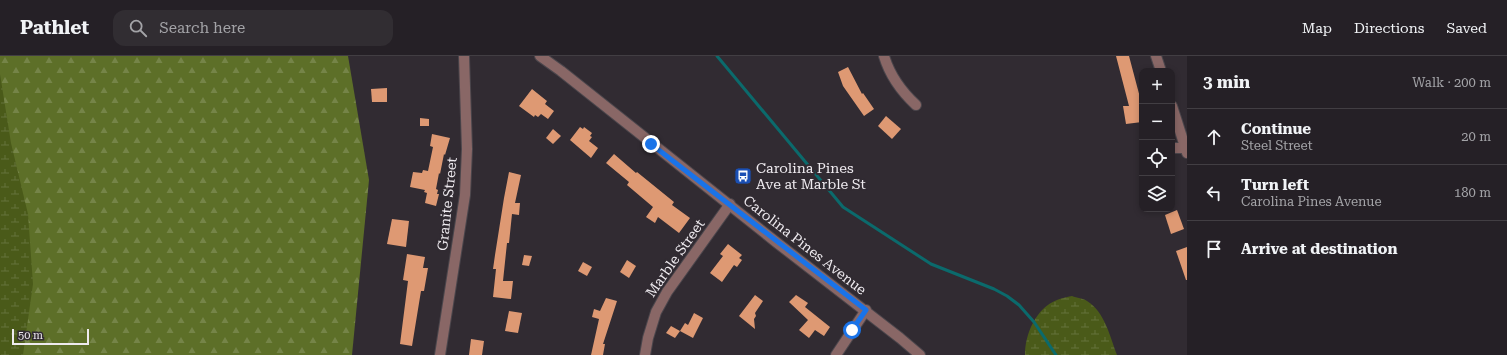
<!DOCTYPE html>
<meta charset="utf-8">
<style>
:root{--surface:#252026;--page:#312d32;--text:#f1f3f6;--muted:#a3a3a7;--line:#423e43}
body{margin:0;font-family:"Roboto Serif",serif;background:var(--page);color:var(--text)}
.controls{position:absolute;right:12px;top:12px;display:grid;overflow:hidden;border-radius:8px;box-shadow:0 2px 6px #0003}
.controls button{width:36px;height:36px;display:grid;place-items:center;padding:0;border:0;border-bottom:1px solid var(--line);background:var(--surface);color:var(--text);font:20px sans-serif}
.scale{position:absolute;left:12px;bottom:10px;width:77px;box-sizing:border-box;padding-left:4px;border:2px solid #eeeaef;border-top:0;font-size:11px;line-height:14px;white-space:nowrap;color:#eeeaef;-webkit-text-stroke:3px #312b32;paint-order:stroke}
.stop{position:absolute;width:12px;height:12px;margin:-9px;border:3px solid #1a73e8;border-radius:50%;background:#fff}
.stop.end{background:#1a73e8;border-color:#fff;box-shadow:0 1px 4px #0008}
.list{margin:0;padding:0;list-style:none}
h2{display:flex;justify-content:space-between;align-items:center;height:52px;margin:0;padding:0 16px;font-size:17px}
h2 small{font-size:13px;font-weight:400;color:var(--muted)}
.list li{display:grid;grid-template-columns:26px 1fr auto;gap:12px;align-items:center;box-sizing:border-box;height:56px;padding:0 16px;border-top:1px solid var(--line)}
.list b{display:block;font-size:15px;white-space:nowrap}
.list p{margin:0;font-size:13px;white-space:nowrap;color:var(--muted)}
.list em{font-size:13px;font-style:normal;color:var(--muted)}
.icon{flex:none;width:22px;height:22px;fill:none;stroke:currentColor;stroke-width:2;stroke-linecap:round;stroke-linejoin:round}
.map{position:relative;flex:none;width:1187px;height:299px;overflow:hidden}
header{display:flex;align-items:center;gap:24px;box-sizing:border-box;height:56px;padding:0 20px;background:var(--surface);border-bottom:1px solid var(--line)}
header strong{font-size:19px}
nav{display:flex;gap:22px;margin-inline-start:auto;font-size:14px}
.search{width:280px;height:36px;background:var(--page);display:flex;align-items:center;gap:10px;box-sizing:border-box;padding:0 14px;border-radius:12px;color:var(--muted);font-size:15px}
main{display:flex}
aside{flex:1;background:var(--surface)}
.map>svg:first-child{display:block}
.forest{fill:url(#forest-firs)}
.wetland{fill:url(#wetland-marsh)}
.lines{fill:none;stroke-linecap:round;stroke-linejoin:round}
.stream{stroke:#0b6a6c;stroke-width:3}
.building{fill:#de9973}
.minor-casing{stroke:#4b464c;stroke-width:12}
.minor{stroke:#896766;stroke-width:10}
.route{stroke:#1a73e8;stroke-width:5}
.labels{text-anchor:middle;stroke-width:4;stroke-linejoin:round;paint-order:stroke}
.poi-label{font-size:14px;fill:#eeeaef;stroke:#312b32;text-anchor:start}
.street-label{font-size:14px;fill:#eeeaef;stroke:#312b32}
</style>
<header>
<strong>Pathlet</strong>
<div class="search"><svg class="icon" aria-label="search" viewBox="0 0 24 24"><circle cx="10" cy="10" r="6"/><path d="M15 15l6 6"/></svg>Search here</div>
<nav><a>Map</a><a>Directions</a><a>Saved</a></nav>
</header>
<main>
<div class="map">
<svg width="1187" height="299" viewBox="0 0 1187 299">
<defs>
<pattern id="forest-firs" width="22" height="20" patternUnits="userSpaceOnUse"><rect width="22" height="20" fill="#5d6f28"/><path d="M5 1l3.5 6h-7zM16 11l3.5 6h-7z" fill="#758448"/></pattern>
<pattern id="wetland-marsh" width="20" height="14" patternUnits="userSpaceOnUse"><rect width="20" height="14" fill="#4a5a19"/><path d="M1 5h8M5 5V1M11 12h8M15 12V8" fill="none" stroke="#64723b"/></pattern>
</defs>
<rect width="100%" height="100%" fill="#312b32"/>
<path class="forest" d="M 0,0 L 348,0 L 369,124 L 352,299 L 0,299 Z"/>
<g class="wetland">
<path d="M 0,18 L 11,87 L 28,158 L 33,228 L 23,299 L 0,299 Z"/>
<path d="M 1072,240 C 1077,242 1083,242 1087,245 C 1105,256 1110,281 1117,299 L 1025,299 C 1025,278 1036,252 1057,244 C 1061,242 1067,241 1072,240 Z"/>
</g>
<g class="lines">
<path class="stream" d="M 717,0 L 843,151 L 931,208 L 994,233 L 1007,240 L 1019,249 L 1034,266 L 1056,299"/>
</g>
<g class="building">
<path d="M 1116,0 L 1129,0 L 1142,49 L 1142,66 L 1126,68 L 1123,50 L 1129,50 Z"/>
<path d="M 848,11 L 862,38 L 863,37 L 874,53 L 864,60 L 843,30 L 838,16 Z"/>
<path d="M 387,32 L 387,46 L 372,46 L 371,33 Z"/>
<path d="M 532,33 L 547,45 L 545,48 L 554,55 L 548,63 L 541,58 L 538,61 L 535,59 L 534,61 L 519,50 Z"/>
<path d="M 886,60 L 901,73 L 892,83 L 878,70 Z"/>
<path d="M 420,62 L 429,63 L 429,70 L 420,70 Z"/>
<path d="M 580,71 L 583,73 L 584,71 L 592,77 L 590,80 L 592,81 L 589,85 L 598,92 L 591,102 L 570,84 Z"/>
<path d="M 553,73 L 561,80 L 553,88 L 546,82 Z"/>
<path d="M 432,78 L 450,82 L 445,99 L 444,98 L 440,118 L 439,117 L 436,133 L 438,134 L 437,138 L 439,138 L 436,150 L 425,147 L 427,137 L 424,136 L 425,134 L 410,131 L 413,116 L 422,117 L 423,114 L 428,115 L 433,91 L 430,90 Z"/>
<path d="M 614,98 L 636,117 L 637,116 L 674,146 L 672,149 L 690,162 L 679,177 L 658,161 L 655,167 L 646,161 L 653,151 L 627,129 L 629,126 L 606,107 Z"/>
<path d="M 509,116 L 521,119 L 515,147 L 520,147 L 519,159 L 512,158 L 509,187 L 507,187 L 503,225 L 513,225 L 511,243 L 493,241 L 496,213 L 493,213 L 495,199 L 504,142 Z"/>
<path d="M 1177,154 L 1184,173 L 1171,178 L 1165,159 Z"/>
<path d="M 392,163 L 409,165 L 406,191 L 387,188 Z"/>
<path d="M 728,188 L 742,199 L 739,202 L 742,204 L 737,211 L 734,209 L 722,226 L 710,217 L 723,200 L 720,198 Z"/>
<path d="M 1187,191 L 1187,224 L 1186,224 L 1176,195 Z"/>
<path d="M 407,198 L 425,201 L 423,212 L 428,212 L 424,235 L 421,235 L 412,290 L 400,288 L 408,225 L 403,224 Z"/>
<path d="M 524,199 L 532,200 L 529,210 L 522,209 Z"/>
<path d="M 627,204 L 636,210 L 629,222 L 620,216 Z"/>
<path d="M 583,206 L 592,211 L 587,220 L 578,215 Z"/>
<path d="M 755,239 L 763,245 L 755,257 L 756,260 L 754,263 L 755,273 L 739,260 Z"/>
<path d="M 796,239 L 808,247 L 805,251 L 830,271 L 824,280 L 815,274 L 809,282 L 799,274 L 808,264 L 789,246 Z"/>
<path d="M 606,242 L 617,245 L 603,288 L 605,288 L 603,299 L 591,299 L 599,263 L 592,261 L 594,253 L 600,255 Z"/>
<path d="M 509,255 L 522,257 L 518,277 L 505,275 Z"/>
<path d="M 694,257 L 703,262 L 693,282 L 680,275 L 685,267 L 688,269 Z"/>
<path d="M 671,270 L 680,275 L 675,282 L 666,277 Z"/>
<path d="M 471,283 L 484,285 L 482,299 L 469,299 Z"/>
</g>
<g class="lines">
<g class="minor-casing">
<g id="minor">
<path d="M 540,0 L 561,15 L 776,186 L 900,282 L 920,299"/>
<path d="M 884,0 C 890,20 901,35 916,49"/>
<path d="M 1156,0 L 1161,15"/>
<path d="M 1172,50 L 1187,97"/>
<path d="M 1172,92 L 1185,92"/>
<path d="M 440,299 L 465,139 L 467,93 L 464,0"/>
<path d="M 645,299 L 648,282 L 656,256 L 667,236 L 730,148"/>
<path d="M 836,299 L 866,254"/>
</g>
</g>
<use href="#minor" class="minor"/>
</g>
<g class="lines">
<path class="route" d="M 651,88 L 866,254 L 852,274"/>
</g>
<defs>
<g id="bus-square" transform="scale(0.9)"><rect x="-9" y="-9" width="18" height="18" rx="4" fill="#1a4fb4" stroke="#312b32"/><path d="M-5-6H5V4H4V6H2V4H-2V6H-4V4H-5ZM-3.5-4V0h7V-4ZM-3.5 1.2v1.5H-2V1.2ZM2 1.2v1.5H3.5V1.2Z" fill="#fff"/></g>
</defs>
<g fill-rule="evenodd">
<use href="#bus-square" x="743" y="120"/>
</g>
<g class="labels">
<g class="poi-label">
<text x="756" y="117">Carolina Pines<tspan x="756" dy="16">Ave at Marble St</tspan></text>
</g>
<g class="street-label">
<text transform="translate(447 148) rotate(-84)" y="5">Granite Street</text>
<text transform="translate(805 189) rotate(38)" y="5">Carolina Pines Avenue</text>
<text transform="translate(675 202) rotate(-55)" y="5">Marble Street</text>
</g>
</g>
</svg>
<div class="controls">
<button>+</button>
<button>−</button>
<button><svg class="icon" aria-label="locate" viewBox="0 0 24 24"><circle cx="12" cy="12" r="6"/><path d="M12 2v4M12 18v4M2 12h4M18 12h4"/></svg></button>
<button><svg class="icon" aria-label="layers" viewBox="0 0 24 24"><path d="M12 4l9 5-9 5-9-5zM3 14l9 5 9-5"/></svg></button>
</div>
<div class="scale">50 m</div>
<div class="stop" style="left:852px;top:274px"></div>
<div class="stop end" style="left:651px;top:88px"></div>
</div>
<aside>
<h2>3 min<small>Walk · 200 m</small></h2>
<ul class="list">
<li><svg class="icon" aria-label="ahead" viewBox="0 0 24 24"><path d="M12 20V5M6 11l6-6 6 6"/></svg><div><b>Continue</b><p>Steel Street</p></div><em>20 m</em></li>
<li><svg class="icon" aria-label="left" viewBox="0 0 24 24"><path d="M17 20v-9H6M10 6l-5 5 5 5"/></svg><div><b>Turn left</b><p>Carolina Pines Avenue</p></div><em>180 m</em></li>
<li><svg class="icon" aria-label="arrive" viewBox="0 0 24 24"><path d="M6 21V4h12l-3 4 3 4H6"/></svg><div><b>Arrive at destination</b></div></li>
</ul>
</aside>
</main>
